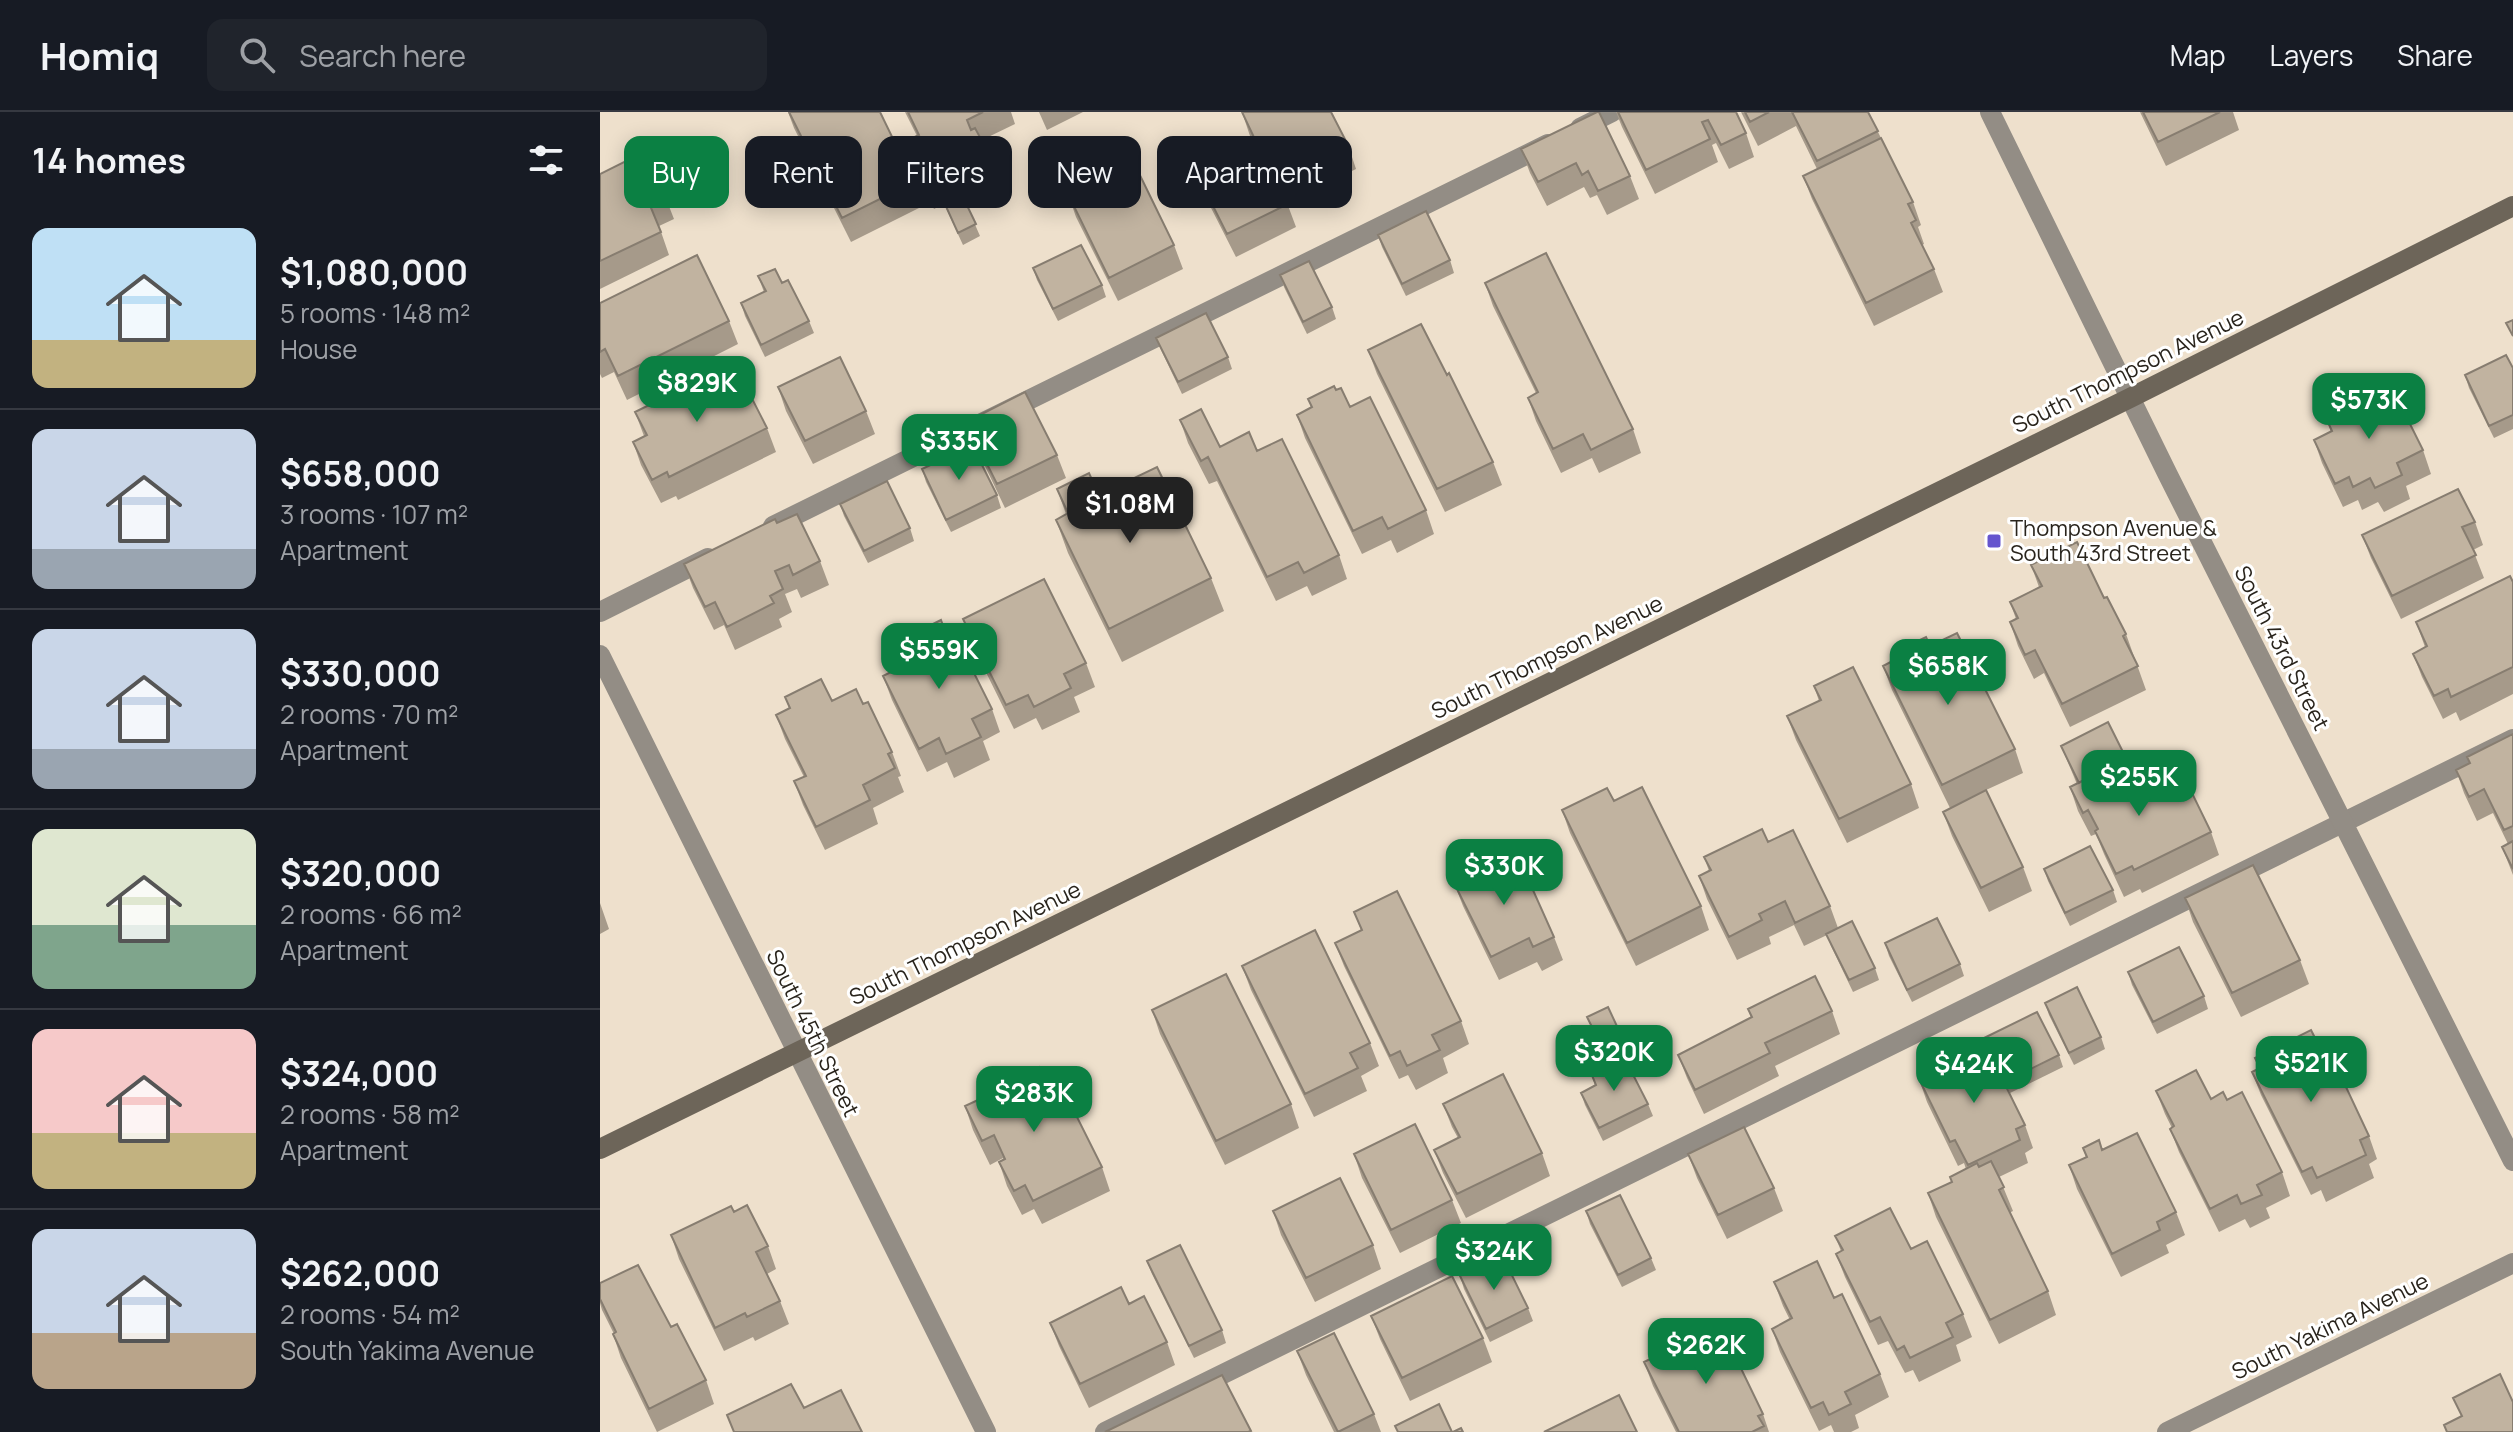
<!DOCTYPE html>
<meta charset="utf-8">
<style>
:root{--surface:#171b24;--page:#20242c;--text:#f1f3f6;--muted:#9ea1a6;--line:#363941;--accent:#0b8043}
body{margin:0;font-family:Manrope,sans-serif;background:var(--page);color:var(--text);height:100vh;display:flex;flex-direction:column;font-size:30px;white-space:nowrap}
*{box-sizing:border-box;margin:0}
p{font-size:26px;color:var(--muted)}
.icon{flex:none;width:44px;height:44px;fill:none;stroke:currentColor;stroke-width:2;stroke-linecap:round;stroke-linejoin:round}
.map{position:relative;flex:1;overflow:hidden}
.sheet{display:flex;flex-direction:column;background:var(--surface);width:600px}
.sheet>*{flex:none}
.guide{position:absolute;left:24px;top:24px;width:760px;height:72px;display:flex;gap:16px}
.price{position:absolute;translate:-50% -68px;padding:0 18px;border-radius:16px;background:var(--accent);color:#fff;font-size:26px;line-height:52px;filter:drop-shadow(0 2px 4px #0008)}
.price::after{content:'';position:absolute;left:50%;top:48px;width:24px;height:18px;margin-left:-12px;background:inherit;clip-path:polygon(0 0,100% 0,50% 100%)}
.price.selected{background:#222;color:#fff}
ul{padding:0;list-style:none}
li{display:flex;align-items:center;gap:24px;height:200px;padding:0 32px}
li+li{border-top:2px solid var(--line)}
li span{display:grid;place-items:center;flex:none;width:224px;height:160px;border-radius:16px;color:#555}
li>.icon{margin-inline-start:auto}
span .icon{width:96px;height:96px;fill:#fffc;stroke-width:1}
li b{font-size:34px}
h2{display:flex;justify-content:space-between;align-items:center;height:96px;padding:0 32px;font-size:34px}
.pill{padding:0 28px;border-radius:16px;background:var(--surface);box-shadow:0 4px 20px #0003;font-size:28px;line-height:72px}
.pill.selected{background:var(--accent);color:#fff}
header{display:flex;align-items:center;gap:48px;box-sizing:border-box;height:112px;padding:0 40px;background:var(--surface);border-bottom:2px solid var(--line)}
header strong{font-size:38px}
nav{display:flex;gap:44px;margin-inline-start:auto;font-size:28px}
.search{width:560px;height:72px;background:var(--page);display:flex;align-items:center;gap:20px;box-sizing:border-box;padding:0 28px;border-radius:16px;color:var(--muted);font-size:30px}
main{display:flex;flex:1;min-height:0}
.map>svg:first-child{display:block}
</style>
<header>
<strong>Homiq</strong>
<div class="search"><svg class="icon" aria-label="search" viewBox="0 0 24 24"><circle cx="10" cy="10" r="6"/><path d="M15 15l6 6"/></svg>Search here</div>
<nav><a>Map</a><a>Layers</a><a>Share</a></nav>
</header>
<main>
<section class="sheet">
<h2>14 homes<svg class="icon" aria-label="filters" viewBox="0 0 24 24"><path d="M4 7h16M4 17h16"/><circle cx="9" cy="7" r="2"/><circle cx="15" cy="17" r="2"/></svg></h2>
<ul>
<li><span style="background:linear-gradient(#bfe0f5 70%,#c2b280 0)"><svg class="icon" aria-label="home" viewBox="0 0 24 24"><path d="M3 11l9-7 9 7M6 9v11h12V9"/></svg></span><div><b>$1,080,000</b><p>5 rooms · 148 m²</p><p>House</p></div></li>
<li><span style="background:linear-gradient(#c9d6e8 75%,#9aa5b1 0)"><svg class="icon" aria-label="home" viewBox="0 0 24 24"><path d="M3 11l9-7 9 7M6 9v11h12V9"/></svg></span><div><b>$658,000</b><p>3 rooms · 107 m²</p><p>Apartment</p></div></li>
<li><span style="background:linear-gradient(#c9d6e8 75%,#9aa5b1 0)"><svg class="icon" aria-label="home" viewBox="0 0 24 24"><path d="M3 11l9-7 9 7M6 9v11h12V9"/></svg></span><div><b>$330,000</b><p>2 rooms · 70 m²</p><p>Apartment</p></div></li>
<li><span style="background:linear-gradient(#dfe7d0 60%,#7fa58c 0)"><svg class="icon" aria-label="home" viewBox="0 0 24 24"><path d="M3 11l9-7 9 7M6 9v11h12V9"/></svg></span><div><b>$320,000</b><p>2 rooms · 66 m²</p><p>Apartment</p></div></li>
<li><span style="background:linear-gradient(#f6c9c9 65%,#c2b280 0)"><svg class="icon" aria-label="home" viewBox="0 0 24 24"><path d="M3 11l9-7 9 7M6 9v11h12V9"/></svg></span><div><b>$324,000</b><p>2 rooms · 58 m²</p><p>Apartment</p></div></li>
<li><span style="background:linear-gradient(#c9d6e8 65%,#b9a48a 0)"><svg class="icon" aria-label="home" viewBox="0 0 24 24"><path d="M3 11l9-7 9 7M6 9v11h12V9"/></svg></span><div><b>$262,000</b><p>2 rooms · 54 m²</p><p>South Yakima Avenue</p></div></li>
</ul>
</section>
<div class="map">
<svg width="1913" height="1320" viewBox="0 0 1913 1320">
<rect width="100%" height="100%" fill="#eee0cc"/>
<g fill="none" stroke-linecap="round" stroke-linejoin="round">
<path stroke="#938d85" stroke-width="20" d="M980,16L1012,0
M173,414L948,32
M0,500L108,446
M505,1320L1913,627"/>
<path stroke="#938d85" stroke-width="20" d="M0,543L386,1320
M1567,1320L1913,1151"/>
<path stroke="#938d85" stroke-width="20" d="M1390,0L1568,363L1913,1049"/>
<path stroke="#6d6559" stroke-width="20" d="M0,1037L1530,286L1913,94"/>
</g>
<path fill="#a69a8a" d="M188,0H280L314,70L323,94L251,130L194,16Z
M305,0H411L415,12L382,28L389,42L397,66L362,83L380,124L363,133L344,92L334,97L313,54L304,30L317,24Z
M439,0H483L447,18Z
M642,0L748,33L756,57L687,91L696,115L636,145L609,92L600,68L658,39L650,24Z
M1016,0H1136L1146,21L1154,45L1129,57L1116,31L1112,33L1118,50L1055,82L1022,15Z
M1141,0H1268L1313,90L1321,113L1318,115L1324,132L1322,133L1334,157L1343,180L1274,214L1212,87L1203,64L1217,57L1196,14L1158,34Z
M1540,0H1633L1639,18L1566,54Z
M921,37L1030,64L1039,87L1007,103L997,83L990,86L984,75L947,94L930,61Z
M0,62L35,63L65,84L74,107L59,114L69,143L0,177Z
M468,82L574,133L583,157L518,189L476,105Z
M778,123L850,148L854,161L806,184L782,135Z
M433,156L502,173L506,185L458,209L437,168Z
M680,163L732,195L736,207L707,222L684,175Z
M158,164L182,171L209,209L214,221L165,245L145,204L141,191L164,180Z
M885,171L1033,317L1041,341L999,361L992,346L961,361L936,309L928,286L936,281L893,194Z
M0,191L129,209L138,232L27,288L14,260L2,266L0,262Z
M556,226L628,245L632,257L582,282L561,238Z
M768,238L847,263L893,350L902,373L845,400L777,262Z
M1913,256V317L1894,326L1869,276L1865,263Z
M129,266L167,316L176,340L78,388L76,384L61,391L41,353L33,330L44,324L35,300Z
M178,275L266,299L275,322L213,352L186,299Z
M736,278L750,295L826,398L834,422L797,441L791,428L762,442L705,326L697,303L711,295L708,287Z
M1726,306L1823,338L1831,362L1806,374L1810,387L1784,400L1778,390L1762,398L1758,388L1743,395L1722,351L1714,328L1731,320Z
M580,308L620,335L657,339L739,443L747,467L712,484L707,474L676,489L617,369L609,372L588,331Z
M366,310L457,343L466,366L405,396L375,333Z
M322,357L397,383L401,396L351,420L326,370Z
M457,377L499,383L611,466L624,499L522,550L468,441L456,408L466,402Z
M240,392L310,416L314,429L268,451L244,404Z
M1875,410L1883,433L1873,438L1884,466L1801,507L1771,446L1762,423Z
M177,411L220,449L229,473L201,486L197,477L185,482L192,500L179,507L182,515L135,538L124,513L114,518L93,476L84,452Z
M1431,453L1504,486L1526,522L1546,578L1470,615L1444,561L1434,567L1418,534L1410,510L1416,507L1410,490L1439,475Z
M1913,470V582L1860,609L1856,600L1843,607L1822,565L1813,542L1825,535L1816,510Z
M363,507L486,551L495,575L474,585L480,600L442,618L436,606L414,617L371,530Z
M315,521L392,597L400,620L383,629L390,648L354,666L347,650L327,660L292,588L283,564L317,547L320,533Z
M1330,534L1415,637L1423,661L1386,678L1423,755L1432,779L1389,800L1352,724L1343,700L1386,679L1350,696L1292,578L1283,554L1307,542L1305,535Z
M1214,574L1311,672L1319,696L1247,731L1196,628L1187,604L1219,589Z
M185,585L263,592L292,640L301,664L298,665L304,680L273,696L278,712L225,738L203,693L194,669L204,665L185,627L176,603L189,596Z
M1913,622V763L1902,735L1908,732L1893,701L1877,709L1864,681L1856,658L1869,652L1867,645Z
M1461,634L1530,654L1534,667L1523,672L1526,677L1573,687L1611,720L1619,743L1542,781L1540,777L1524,785L1504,742L1496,722L1491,724L1478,699L1470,675L1477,672Z
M1014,689L1101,794L1109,818L1036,854L970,721L962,698Z
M1168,730L1230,794L1238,816L1275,856L1279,868L1253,880L1231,834L1227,823L1204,834L1194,813L1169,825L1171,832L1137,848L1107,787L1099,764L1109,759L1104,745Z
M1444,757L1513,778L1517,790L1470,814L1448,769Z
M854,771L954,825L963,848L942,859L937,850L899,868L863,794Z
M1585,786L1700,848L1709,872L1641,905L1593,810Z
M0,791L9,817L0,822Z
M754,800L861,909L869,932L843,946L848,961L816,978L808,963L799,967L744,854L735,831L761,818Z
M1285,831L1360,852L1364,864L1312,890L1289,844Z
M642,854L770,931L779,954L761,964L767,979L714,1005L651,878Z
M1528,860L1604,884L1608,897L1557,922L1532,873Z
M1445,891L1501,925L1505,937L1474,953L1449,903Z
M1148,897L1232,899L1240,922L1175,954L1179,964L1104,1002L1087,966L1078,943L1151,906Z
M552,898L691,992L699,1016L625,1053L560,922Z
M987,905L1022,925L1027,937L1007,948L992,917Z
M1384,926L1459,943L1463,955L1410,981L1389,938Z
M1655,946L1769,1024L1777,1047L1769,1052L1774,1066L1726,1090L1721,1078L1711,1083L1661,983L1652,960L1658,957Z
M991,961L1048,992L1053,1004L1003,1029L985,993L981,981L995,973Z
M1319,967L1425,1013L1433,1036L1425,1041L1428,1051L1399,1065L1413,1099L1409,1101L1448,1179L1456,1203L1399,1232L1336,1105L1328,1081L1352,1070L1366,1057L1364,1051L1358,1054L1327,990Z
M414,968L456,988L502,1055L510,1079L442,1112L434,1097L422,1103L407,1074L399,1050L404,1048L403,1046L390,1053L373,1018L365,994L390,982L385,971Z
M1556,979L1611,987L1627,988L1682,1060L1690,1084L1666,1096L1670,1106L1650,1116L1645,1107L1619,1120L1579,1040L1570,1017L1572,1016L1565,1002Z
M843,992L942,1041L950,1064L866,1106L843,1061L834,1038L858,1026L852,1015Z
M1483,1036L1502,1038L1576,1100L1585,1123L1566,1133L1569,1141L1521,1165L1477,1077L1469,1053L1486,1045Z
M754,1042L852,1088L861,1111L800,1141L762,1066Z
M1088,1042L1174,1076L1183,1099L1127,1127L1097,1066Z
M673,1099L773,1133L781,1157L715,1190L681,1123Z
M986,1099L1051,1146L1056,1158L1022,1175L990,1112Z
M134,1100L168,1134L176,1157L167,1162L180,1189L189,1212L155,1229L153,1225L124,1239L79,1147L71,1123Z
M1235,1124L1311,1137L1363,1202L1372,1225L1356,1233L1361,1249L1319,1270L1313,1258L1305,1261L1288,1229L1278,1233L1245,1165L1236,1142L1241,1139Z
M547,1150L622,1218L626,1231L594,1246L552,1162Z
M860,1164L928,1196L933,1209L890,1230L864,1177Z
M1174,1170L1234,1186L1280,1262L1289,1285L1255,1303L1259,1316L1251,1320H1234L1231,1313L1219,1319L1180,1240L1172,1217L1190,1208L1183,1194Z
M0,1171L106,1268L114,1292L57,1320L21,1246L13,1222H14L2,1198L0,1191Z
M529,1192L567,1230L575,1253L489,1296L459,1234L450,1211Z
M771,1204L883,1226L892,1250L810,1289L780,1227Z
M697,1239L774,1302L781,1320H734L706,1263Z
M1044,1250L1163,1302L1169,1320H1076L1053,1274Z"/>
<path fill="#c1b3a0" stroke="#877d70" stroke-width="2" d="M189,0H280L314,70L242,106Z
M308,0H383L367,8L371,18L375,16L389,42L325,74L304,30L319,23Z
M642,0H731L748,33L676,69L688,92L627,122L600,68L660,38Z
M997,0H999L1030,64L998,79L988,59L982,63L976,51L938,70L921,37Z
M1018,0H1136L1146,21L1121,33L1108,8L1102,10L1110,27L1046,58Z
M1145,0H1169L1150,10Z
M1192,0H1268L1278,19L1217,49Z
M1543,0H1620L1558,30Z
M1281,26L1313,90L1308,92L1316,108L1311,111L1334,157L1266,191L1203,64Z
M28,48L35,63L51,55L65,84L49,91L61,120L0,149V62Z
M533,49L574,133L509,166L468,82Z
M361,81L376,112L358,121L344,90Z
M826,99L850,148L802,172L778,123Z
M481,133L502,173L453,197L433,156Z
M946,141L1033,317L991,338L983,322L953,337L928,286L938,280L885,171Z
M97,143L129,209L18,264L5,237L0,240V191Z
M709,149L732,195L703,210L680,163Z
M175,157L182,171L188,168L209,209L161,233L141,191L166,179L158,164Z
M606,201L628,245L578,270L556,226Z
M1913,208V224L1906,211Z
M821,212L847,263L849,261L893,350L837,377L768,238Z
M1906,243L1913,256V303L1889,314L1865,263Z
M240,245L266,299L205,329L178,275Z
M124,256L129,266L139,261L167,316L69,365L67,360L52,368L33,330L47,323L35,300Z
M734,274L736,278L741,276L750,295L770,285L826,398L788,417L782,405L753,419L697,303L712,295L708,287Z
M1791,274L1823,338L1797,351L1802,363L1775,376L1770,366L1753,375L1749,365L1735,372L1714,328L1732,319L1726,306Z
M425,280L457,343L397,372L366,310Z
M601,297L620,335L649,320L657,339L682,327L739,443L704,461L698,450L667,465L608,345L601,349L580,308Z
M372,333L397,383L346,408L322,357Z
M557,355L611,466L509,517L456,408L468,401L457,377L489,361L499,383Z
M287,369L310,416L264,439L240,392Z
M1858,377L1875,410L1862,415L1876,443L1792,484L1762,423Z
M197,402L220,449L193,463L189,453L175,459L183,477L170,484L174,491L127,515L115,490L105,495L84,452L175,407L177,411Z
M1477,430L1504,486L1507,485L1526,522L1523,524L1538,554L1462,592L1435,538L1425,543L1410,510L1418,506L1410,490L1442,474L1431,453Z
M1910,464L1913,470V555L1851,585L1848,577L1834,584L1813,542L1827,534L1816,510Z
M444,467L486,551L464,562L471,576L434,595L428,583L406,593L363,507Z
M341,508L344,516L350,513L392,597L372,607L381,625L346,642L339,626L319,637L283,564L317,547L313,536L321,532L315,521Z
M1357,521L1415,637L1342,673L1283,554L1308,541L1305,535L1326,525L1330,534Z
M1253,555L1311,672L1239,707L1187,604L1221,588L1214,574Z
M221,567L232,589L256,577L263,592L268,590L292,640L288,642L295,656L263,673L270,688L216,715L194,669L206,664L176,603L190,596L185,585Z
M1508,610L1530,654L1518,660L1514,653L1479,671L1461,634Z
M1913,622V714L1904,718L1884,677L1869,685L1856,658L1870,651L1867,645Z
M1514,653L1526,677L1560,660L1573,687L1591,679L1611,720L1534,758L1532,754L1516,762L1495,719L1498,717L1488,698L1483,701L1470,675Z
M1042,675L1101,794L1027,831L962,698L1007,676L1014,689Z
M1386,678L1423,755L1381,776L1343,700Z
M1162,717L1168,730L1193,718L1230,794L1195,811L1185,789L1159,802L1162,808L1129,825L1099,764L1111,758L1104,745Z
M1913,729V757L1902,735Z
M1490,734L1513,778L1465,801L1444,757Z
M909,744L913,753L920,749L954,825L933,835L929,826L891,845L854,771Z
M1653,753L1700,848L1632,881L1585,786Z
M797,779L861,909L832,923L840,938L807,954L800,939L790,944L735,831L762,818L754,800Z
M1337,806L1360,852L1307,878L1285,831Z
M1252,809L1275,856L1249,868L1226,822Z
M715,818L770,931L750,941L758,956L705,982L642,854Z
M1579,835L1604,884L1553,910L1528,860Z
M626,862L691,992L616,1029L552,898Z
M1215,864L1232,899L1165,931L1170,941L1095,978L1078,943L1152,905L1148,897Z
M1477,875L1501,925L1469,941L1445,891Z
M1008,895L1022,925L1002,935L987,905Z
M1437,900L1459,943L1406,969L1384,926Z
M1711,918L1717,930L1723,926L1769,1024L1760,1028L1766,1043L1717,1066L1712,1055L1702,1060L1652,960L1660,956L1655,946Z
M1386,934L1425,1013L1416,1017L1420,1028L1368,1053L1355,1028L1350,1030L1319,967Z
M1024,945L1048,992L999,1016L981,981L996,973L991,961Z
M439,955L456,988L466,983L502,1055L433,1089L425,1073L414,1079L399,1050L405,1047L394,1023L382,1029L365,994L391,982L385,971L410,959L414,968Z
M1596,958L1611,987L1623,980L1627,988L1642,980L1682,1060L1657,1073L1662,1083L1641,1092L1637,1083L1610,1097L1570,1017L1574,1014L1556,979Z
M903,962L942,1041L857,1082L834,1038L860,1025L843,992Z
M815,1012L852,1088L791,1118L754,1042Z
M1144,1015L1174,1076L1118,1103L1088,1042Z
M1537,1021L1576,1100L1557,1110L1560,1118L1512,1142L1469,1053L1487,1045L1483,1036L1499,1028L1502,1038Z
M1391,1049L1404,1075L1399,1078L1448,1179L1390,1208L1328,1081L1352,1070L1350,1065L1377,1051L1379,1055Z
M740,1066L773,1133L706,1166L673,1099Z
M1020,1083L1051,1146L1018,1163L986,1099Z
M147,1093L168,1134L156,1140L180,1189L147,1205L145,1201L115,1216L71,1123L131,1094L134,1100Z
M1290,1096L1311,1137L1327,1129L1363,1202L1346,1211L1353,1225L1310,1246L1304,1234L1297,1238L1280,1205L1270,1210L1236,1142L1243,1138L1235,1124Z
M580,1133L622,1218L589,1234L547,1149Z
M902,1143L928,1196L886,1217L860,1164Z
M1217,1149L1234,1186L1242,1182L1280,1262L1245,1280L1251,1292L1229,1303L1223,1290L1211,1296L1172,1217L1192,1206L1174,1170Z
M38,1153L71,1215L77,1212L106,1268L49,1297L13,1222L16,1220L0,1187V1171Z
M852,1164L883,1226L802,1266L771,1204Z
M521,1175L529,1192L544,1184L567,1230L480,1272L450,1211Z
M1120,1213L1163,1302L1158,1304L1164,1314L1152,1320H1079L1044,1250Z
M734,1221L774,1302L738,1320L697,1239Z
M1900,1262L1913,1290V1320H1847L1844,1313L1862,1304L1853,1286Z
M622,1263L651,1319L648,1320H505Z
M191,1272L204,1296L241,1278L262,1320H134L127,1303Z
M1019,1283L1037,1320H944Z
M839,1292L852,1320H798L795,1314Z
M861,1316L863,1320H853Z"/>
<rect fill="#6555ce" stroke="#fff" stroke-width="3" x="1386" y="421" width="16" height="16" rx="4"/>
<g text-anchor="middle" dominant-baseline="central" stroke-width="6" stroke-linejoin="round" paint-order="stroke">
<g font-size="22" fill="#29241c" stroke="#fff">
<text transform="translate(1528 259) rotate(-26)">South Thompson Avenue</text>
<text transform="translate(1682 536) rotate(63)">South 43rd Street</text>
<text transform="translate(947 545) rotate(-26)">South Thompson Avenue</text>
<text transform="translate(365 831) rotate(-26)">South Thompson Avenue</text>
<text transform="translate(213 921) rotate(64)">South 45th Street</text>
<text transform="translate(1730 1214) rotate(-26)">South Yakima Avenue</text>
</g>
<g font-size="22" fill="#29241c" stroke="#fff" text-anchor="start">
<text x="1410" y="416">Thompson Avenue &amp;<tspan x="1410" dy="25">South 43rd Street</tspan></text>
</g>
</g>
</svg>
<b class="price" style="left:97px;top:312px">$829K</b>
<b class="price" style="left:1769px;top:329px">$573K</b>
<b class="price" style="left:359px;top:370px">$335K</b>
<b class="price selected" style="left:530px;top:433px">$1.08M</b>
<b class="price" style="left:339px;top:579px">$559K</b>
<b class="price" style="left:1348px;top:595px">$658K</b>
<b class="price" style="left:1539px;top:706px">$255K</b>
<b class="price" style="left:904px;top:795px">$330K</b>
<b class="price" style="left:1014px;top:981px">$320K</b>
<b class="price" style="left:1711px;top:992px">$521K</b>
<b class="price" style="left:1374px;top:993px">$424K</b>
<b class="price" style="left:434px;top:1022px">$283K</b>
<b class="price" style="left:894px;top:1180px">$324K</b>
<b class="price" style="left:1106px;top:1274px">$262K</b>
<div class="guide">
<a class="pill selected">Buy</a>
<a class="pill">Rent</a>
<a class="pill">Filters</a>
<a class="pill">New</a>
<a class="pill">Apartment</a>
</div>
</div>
</main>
